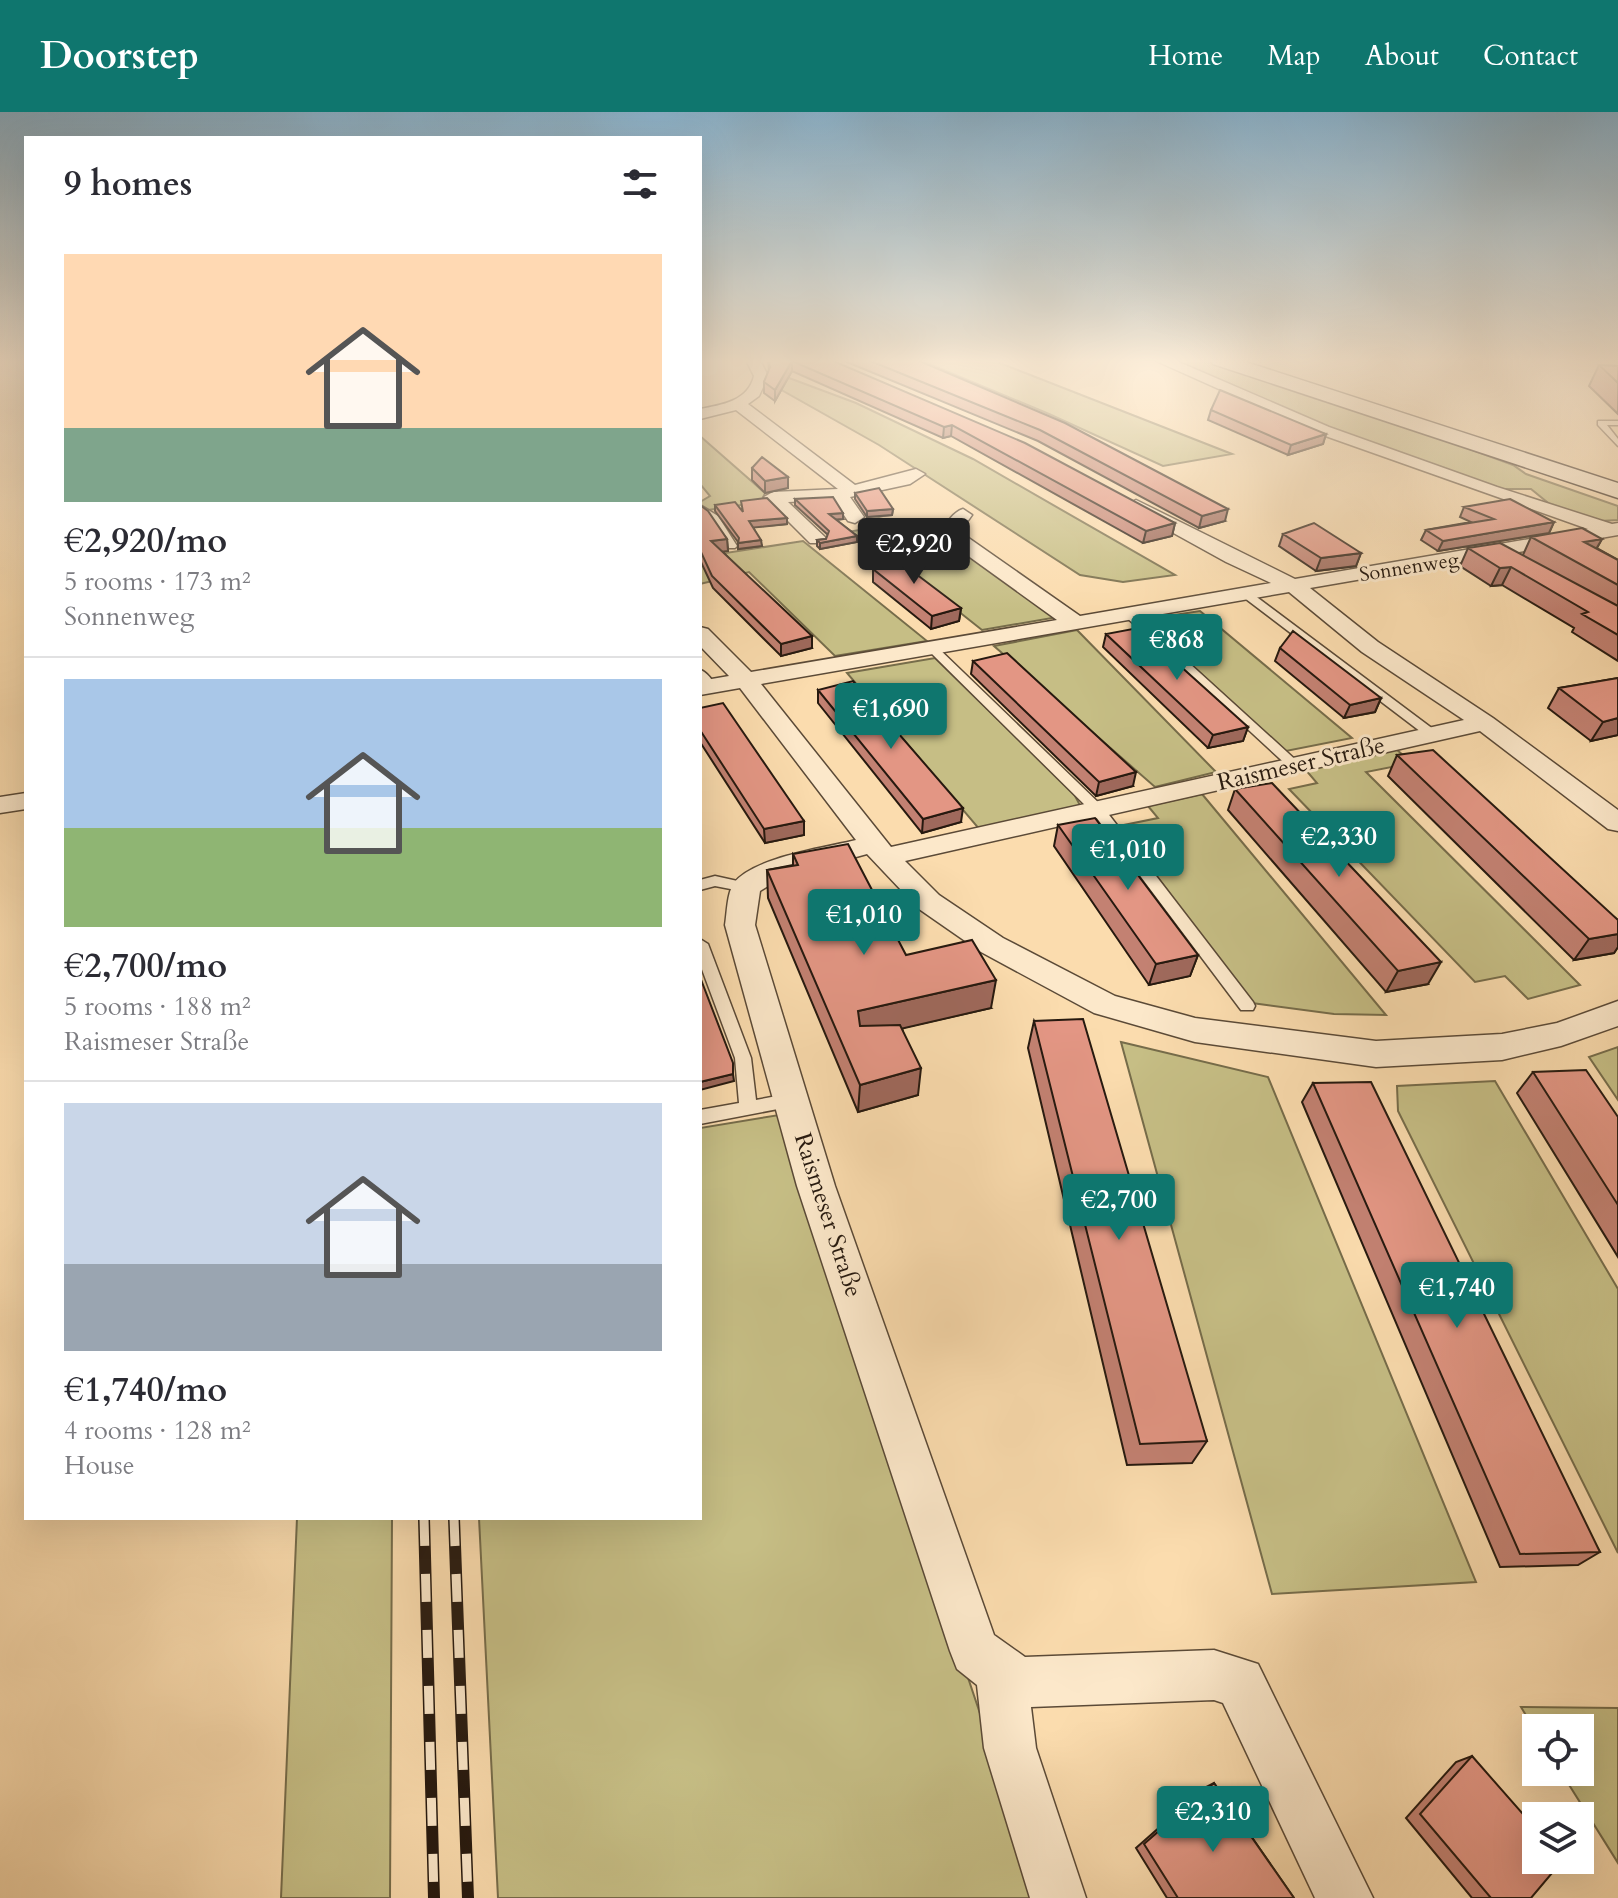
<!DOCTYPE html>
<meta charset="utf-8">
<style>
:root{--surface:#fff;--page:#f7f7f7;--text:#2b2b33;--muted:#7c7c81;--line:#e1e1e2;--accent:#0f766e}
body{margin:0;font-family:Cardo,serif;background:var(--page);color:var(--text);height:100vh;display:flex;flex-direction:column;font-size:30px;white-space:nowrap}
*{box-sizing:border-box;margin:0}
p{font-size:26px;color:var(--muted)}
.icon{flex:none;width:44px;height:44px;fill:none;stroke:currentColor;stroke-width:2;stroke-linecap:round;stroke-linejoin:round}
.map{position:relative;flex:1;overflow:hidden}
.sheet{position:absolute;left:24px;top:24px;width:678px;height:1384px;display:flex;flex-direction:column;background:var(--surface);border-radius:0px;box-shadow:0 8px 32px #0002}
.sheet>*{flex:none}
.tools{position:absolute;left:1522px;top:1602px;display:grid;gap:16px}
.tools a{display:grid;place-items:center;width:72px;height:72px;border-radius:0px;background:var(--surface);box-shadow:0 8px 32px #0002;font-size:40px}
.price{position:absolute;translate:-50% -68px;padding:0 18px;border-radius:8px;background:var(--accent);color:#fff;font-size:26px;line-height:52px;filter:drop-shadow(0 2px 4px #0008)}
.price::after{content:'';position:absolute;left:50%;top:48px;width:24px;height:18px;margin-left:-12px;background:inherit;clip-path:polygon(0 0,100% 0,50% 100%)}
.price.active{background:#222;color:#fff}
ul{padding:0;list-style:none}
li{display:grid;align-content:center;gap:16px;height:424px;padding:0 40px}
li+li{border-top:2px solid var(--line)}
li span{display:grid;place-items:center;height:248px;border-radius:0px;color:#555}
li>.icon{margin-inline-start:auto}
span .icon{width:144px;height:144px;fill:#fffc;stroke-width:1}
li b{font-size:34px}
h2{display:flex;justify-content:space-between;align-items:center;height:96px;padding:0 40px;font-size:34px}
header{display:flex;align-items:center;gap:48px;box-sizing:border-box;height:112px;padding:0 40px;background:var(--accent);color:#fff}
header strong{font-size:38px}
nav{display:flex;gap:44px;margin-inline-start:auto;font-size:28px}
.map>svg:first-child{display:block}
</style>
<header>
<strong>Doorstep</strong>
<nav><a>Home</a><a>Map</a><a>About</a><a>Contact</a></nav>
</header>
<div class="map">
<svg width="1618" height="1786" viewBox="0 0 1618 1786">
<rect width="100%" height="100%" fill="#fbdcae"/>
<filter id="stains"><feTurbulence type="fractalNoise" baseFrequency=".0025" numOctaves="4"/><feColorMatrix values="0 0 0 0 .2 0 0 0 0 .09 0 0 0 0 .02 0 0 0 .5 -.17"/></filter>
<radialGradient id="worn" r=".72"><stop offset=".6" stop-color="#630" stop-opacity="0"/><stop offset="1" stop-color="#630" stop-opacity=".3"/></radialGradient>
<path fill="#c6be85" stroke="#766c4a" stroke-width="2" d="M920,248H992L1232,342L1163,354L1049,302Z
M1169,248H1210L1380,304L1513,353L1526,362L1618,394V408L1600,409L1552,394L1531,377H1495L1346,324Z
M781,263L856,291L973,347L1175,463L1123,470L1080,463L879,333L771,272Z
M700,324L765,381L761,390L708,398L701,394L700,390L710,384L700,372Z
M879,406L946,423L1058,505L982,518L886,442L877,440L860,428L855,429L847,420L860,418L861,409Z
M803,429L927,529L835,544L749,460L700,472V445Z
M1200,499L1352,626L1286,639L1142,508Z
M1077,518L1216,660L1155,675L994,534Z
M935,546L1074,682L1082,697L980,718L847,561Z
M1396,637L1412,651L1366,660L1580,873L1528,887L1505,864L1475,870L1289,677L1317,671L1305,657Z
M1202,682L1386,903L1334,902L1252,891L1119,714L1158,706L1148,694Z
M1121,930L1268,965L1476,1470L1272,1482Z
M1618,935V988L1589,945Z
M1495,969L1618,1177V1441L1398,999L1397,974Z
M779,1003L1042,1786H498L479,1406H700V1016Z
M297,1406H392L390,1786H281Z
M1521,1595L1618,1596V1751L1561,1660H1580V1616H1536V1620Z"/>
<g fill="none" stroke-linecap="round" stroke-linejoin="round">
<g stroke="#5b4a37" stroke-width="3">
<path id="service" d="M1598,309H1618V313H1607L1618,327V334L1598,313Z
M700,393L718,404L737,434L735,436H729L711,408L700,400Z
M1242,480H1250L1437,620V626H1429L1242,484Z
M1125,500H1133L1299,651V657H1291L1125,504Z
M928,534H936L1103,695L1253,890L1255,894L1253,898H1241L1093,701L928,538Z
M700,558C706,559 716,571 714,576H706L700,569Z
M715,764L751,772L753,775L746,780L715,774L700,778V768Z
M700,827L708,832L751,946L756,988L793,981L799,983L802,988L799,993L700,1012V998L739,991L735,946L700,852Z"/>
</g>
<g stroke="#5b4a37" stroke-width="3">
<path id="minor" d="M746,248H760L768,264L759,284L748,292L855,373L916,357L925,362L910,372L850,385L864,405L855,411L848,409L834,388L788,390L827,427L824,431H810L764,385L773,380L838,377L736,298L700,307V297C722,293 748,289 754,264Z
M1154,248H1174L1329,315L1497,375L1612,412L1618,411V423L1310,476L1378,530L1493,606L1618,698V719L1608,717L1480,619L905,749L939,783L1003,826L1115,884L1195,906L1376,929L1502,922L1557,911L1618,889V914L1561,934L1502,948L1376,955L1195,930L1094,901L981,840L919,797L867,742L783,765L760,779L755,813L835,1074L994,1523L1025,1545L1214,1538L1258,1552L1373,1786H1315L1223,1591L1214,1588L1031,1595L1036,1636L1086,1786H1030L984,1636L977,1573L957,1557L950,1539L797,1074L725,813C727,801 727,781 734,771C754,745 825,736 856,728L740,576L700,583V569L729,564L700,534V515L708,517L751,560L1057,508L942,425L940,421C946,412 953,400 963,397L972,403L960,420L1080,504L1271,471L1226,450L1130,397L1127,393L1136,388L1295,467L1588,417L1317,321ZM1289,480L1362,540L1464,608L891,735L761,572Z
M26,681V697L0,701V685Z"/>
</g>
<g stroke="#26190f" stroke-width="3">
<path id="secondary" d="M1210,248H1240L1618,371V386L1213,252Z"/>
</g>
<use href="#service" fill="#fce8ca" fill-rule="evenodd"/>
<use href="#minor" fill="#fce8ca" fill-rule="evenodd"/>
<use href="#secondary" fill="#fce8ca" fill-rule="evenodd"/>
<g stroke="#26190f" stroke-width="12">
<path id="rail" d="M424,1406L434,1786
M454,1406L468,1786"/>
</g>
<use href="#rail" stroke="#fce8ca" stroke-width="9" stroke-dasharray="28" stroke-linecap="butt"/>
</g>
<path fill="#c38172" stroke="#26190f" stroke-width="2" d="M768,248H831L1175,411L1172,424L1143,431L951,324L943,326L792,259L775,289L764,281V270L769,259Z
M842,248H917L1225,409L1199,416L1038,329Z
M1599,253L1618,254V302L1589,274Z
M1211,298L1326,322L1323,332L1288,343L1208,308Z
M752,356L788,365V376L765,381L752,368Z
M855,381L893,397L892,403L867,405L855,387Z
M795,387L843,407L836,408L857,424V430L820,437L817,434V428L826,427L828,423L795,393Z
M700,393L727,427L728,439H722L812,536L781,544L713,476L700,448Z
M715,393L742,400L787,406V412L753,415L762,434L738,437V430L715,399Z
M1464,395L1554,410L1549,421L1438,439L1421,428L1426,418L1471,410L1460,405Z
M1283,422L1361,441L1356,454L1316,459L1279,434Z
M1531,425L1602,427L1597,436L1618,448V549L1572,520L1574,516L1502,473L1491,474L1460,454L1468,436L1523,443Z
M873,457L961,496L959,509L931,517L873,470Z
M1106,522L1248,615L1243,629L1208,636L1103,535Z
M1280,536L1381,586L1375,600L1344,606L1275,549Z
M973,549L1133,674L1096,684L971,562Z
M1618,566V623L1591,629L1548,596L1559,576Z
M818,578L961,710L922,721L818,591Z
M700,596L804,709V723L765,731L700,630Z
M1397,643L1618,808V835L1614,841L1574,848L1388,664Z
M1235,677L1428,872L1386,880L1228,698Z
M1058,713L1198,843L1190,864L1149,873L1054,734Z
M793,742L906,843L991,896L902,916L918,983L858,1000L768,786L767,758L793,753Z
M1034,909L1207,1329L1192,1351L1127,1353L1028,936Z
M1533,960L1618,1005V1145L1517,981Z
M1313,971L1600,1440L1578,1453L1500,1455L1302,990Z
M1472,1644L1531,1786H1472L1406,1706L1456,1650Z
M1214,1671L1294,1786H1167L1136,1736L1204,1676Z"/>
<path fill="#9f695c" stroke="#26190f" stroke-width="2" d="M792,249V259L775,289V278Z
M952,313L951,324L943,326L944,315Z
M1326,322L1323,332L1288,343L1291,333Z
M788,365V376L765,381V369Z
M893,397L892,403L867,405V399Z
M1228,397L1225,409L1199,416L1202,404Z
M843,401V407L829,408V402Z
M787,406V412L749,416V409Z
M1554,410L1549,421L1438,439L1443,429Z
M1175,411L1172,424L1143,431L1146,419Z
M857,424V430L820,437V431Z
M727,427L728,439L712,441L711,429Z
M1602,427L1592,444L1584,430Z
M761,428L762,434L738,437V431Z
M1361,441L1356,454L1316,459L1321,446Z
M1511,455L1502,473L1491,474L1500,456Z
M961,496L959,509L931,517L932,504Z
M812,524V536L781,544V532Z
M1381,586L1375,600L1344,606L1350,593Z
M1618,606V623L1591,629L1603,610Z
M1248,615L1243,629L1208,636L1213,623Z
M1136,660L1133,674L1096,684L1099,670Z
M963,696L961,710L922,721L923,707Z
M804,709V723L765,731L764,717Z
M1618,822V835L1614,841L1574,848L1589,827Z
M1198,843L1190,864L1149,873L1156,852Z
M1441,850L1428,872L1386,880L1398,859Z
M996,868L991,896L857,927L858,899Z
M921,956L918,983L858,1000L860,973Z
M733,962L734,969L700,978V970Z"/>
<path fill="#e39684" stroke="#26190f" stroke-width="2" d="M768,248H831L1025,331L1175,411L1146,419L952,313L944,315L792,249L775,278L764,270L770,255Z
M868,248H917L929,253L1065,311L1228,397L1202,404L1040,318Z
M1599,253L1618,254V271Z
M1220,278L1326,322L1291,333L1211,298Z
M762,345L788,365L765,369L752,356Z
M879,376L893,397L867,399L855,381Z
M833,385L843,401L829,402L857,424L820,431L817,428L826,427L829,419L795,387Z
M767,386L787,406L749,409L761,428L738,431L739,426L715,393L735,390L743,400L741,389Z
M1510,387L1554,410L1443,429L1426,418L1494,407L1464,395Z
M700,393L708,399L727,427L711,429L812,524L781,532L712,464L700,438Z
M1314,411L1361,441L1321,446L1283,422Z
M1582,416L1602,427L1584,430L1618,448V473L1531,425Z
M1500,431L1618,494V523L1582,502L1588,500L1511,455L1500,456L1468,436Z
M887,440L961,496L932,504L873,457Z
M1138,516L1248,615L1213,623L1106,522Z
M1293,519L1381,586L1350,593L1280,536Z
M1007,541L1136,660L1099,670L973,549Z
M1618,566V606L1603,610L1559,576Z
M853,569L963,696L923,707L818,578Z
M723,591L804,709L764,717L700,618V596Z
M1433,638L1618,808V822L1589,827L1397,643Z
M1272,671L1441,850L1398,859L1235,677Z
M1095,706L1198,843L1156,852L1058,713Z
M848,732L906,843L972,828L996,868L858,899L860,914L900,913L921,956L860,973L767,758L798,753L793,742Z
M700,865L733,951V962L700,970Z
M1083,907L1207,1329L1140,1332L1034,909Z
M1586,958L1618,1005V1093L1533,960Z
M1371,970L1600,1440L1520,1442L1313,971Z
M1472,1644L1536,1717V1748H1563L1531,1786H1491L1420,1702Z
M1214,1671L1294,1786H1178L1144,1732Z"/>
<linearGradient id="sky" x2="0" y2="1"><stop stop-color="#8bb6d2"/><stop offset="0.5" stop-color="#fdefdb"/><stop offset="1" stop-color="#fdefdb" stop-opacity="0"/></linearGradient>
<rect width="1618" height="498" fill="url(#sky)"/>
<g text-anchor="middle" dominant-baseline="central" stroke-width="6" stroke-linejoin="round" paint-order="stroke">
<g font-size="20" fill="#26190f" stroke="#fce8ca">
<text transform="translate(1409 455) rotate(-9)">Sonnenweg</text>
</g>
<g font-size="24" fill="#26190f" stroke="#fce8ca">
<text transform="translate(1301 652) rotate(-13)">Raismeser Straße</text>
<text transform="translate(828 1103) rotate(72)">Raismeser Straße</text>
</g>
</g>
<rect width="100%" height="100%" filter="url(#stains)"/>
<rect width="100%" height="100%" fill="url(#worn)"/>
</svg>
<div class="tools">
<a><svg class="icon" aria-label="locate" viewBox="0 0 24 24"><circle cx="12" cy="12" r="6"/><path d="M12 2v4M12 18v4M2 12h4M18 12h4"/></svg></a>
<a><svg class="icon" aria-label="layers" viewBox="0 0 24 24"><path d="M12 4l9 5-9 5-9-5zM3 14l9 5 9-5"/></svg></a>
</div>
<b class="price active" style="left:914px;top:474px">€2,920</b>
<b class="price" style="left:1177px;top:570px">€868</b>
<b class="price" style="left:891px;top:639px">€1,690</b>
<b class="price" style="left:1339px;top:767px">€2,330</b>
<b class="price" style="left:1128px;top:780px">€1,010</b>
<b class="price" style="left:864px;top:845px">€1,010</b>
<b class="price" style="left:1119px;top:1130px">€2,700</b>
<b class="price" style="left:1457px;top:1218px">€1,740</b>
<b class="price" style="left:1213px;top:1742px">€2,310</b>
<section class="sheet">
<h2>9 homes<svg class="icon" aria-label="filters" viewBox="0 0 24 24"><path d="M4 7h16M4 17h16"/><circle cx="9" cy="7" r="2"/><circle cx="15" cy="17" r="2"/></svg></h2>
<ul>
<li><span style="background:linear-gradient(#ffd9b3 70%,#7fa58c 0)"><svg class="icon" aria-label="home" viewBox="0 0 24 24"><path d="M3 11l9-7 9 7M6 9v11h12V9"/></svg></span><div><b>€2,920/mo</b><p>5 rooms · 173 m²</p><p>Sonnenweg</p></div></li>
<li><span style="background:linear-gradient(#a9c7e8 60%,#8fb573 0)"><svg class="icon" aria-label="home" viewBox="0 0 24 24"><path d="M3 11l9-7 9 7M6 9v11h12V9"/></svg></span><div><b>€2,700/mo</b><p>5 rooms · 188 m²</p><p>Raismeser Straße</p></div></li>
<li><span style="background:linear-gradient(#c9d6e8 65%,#9aa5b1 0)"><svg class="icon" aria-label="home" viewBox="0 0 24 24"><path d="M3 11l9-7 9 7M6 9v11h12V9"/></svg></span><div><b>€1,740/mo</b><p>4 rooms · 128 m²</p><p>House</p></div></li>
</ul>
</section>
</div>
